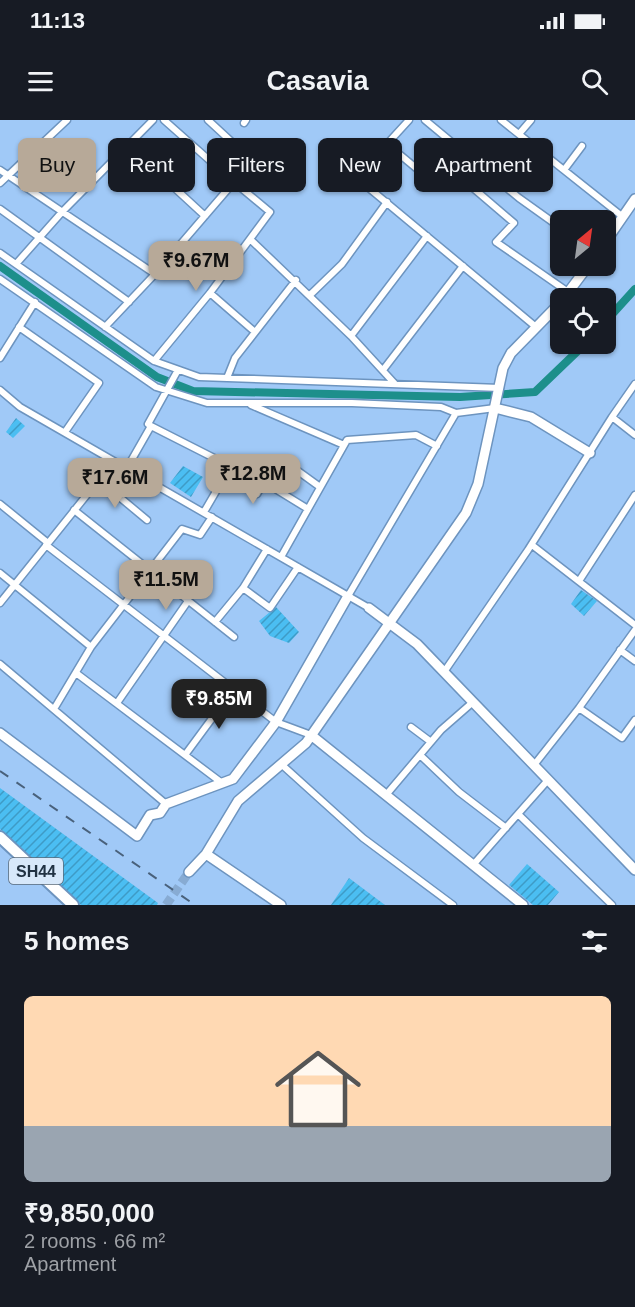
<!DOCTYPE html>
<meta charset="utf-8">
<style>
:root{--surface:#171b24;--page:#20242c;--text:#f1f3f6;--muted:#9ea1a6;--line:#363941;--accent:#b7a998}
body{margin:0;font-family:Arial,sans-serif;background:var(--page);color:var(--text);height:100vh;display:flex;flex-direction:column;font-size:22px;white-space:nowrap}
*{box-sizing:border-box;margin:0}
p{font-size:20px;color:var(--muted)}
.icon{flex:none;width:33px;height:33px;fill:none;stroke:currentColor;stroke-width:2;stroke-linecap:round;stroke-linejoin:round}
.map{position:relative;height:785px;overflow:hidden}
.details{display:flex;flex-direction:column;background:var(--surface);flex:1}
.details>*{flex:none}
.top-card{position:absolute;left:18px;top:18px;width:600px;height:54px;display:flex;gap:12px}
.needle{width:39px;rotate:29deg}
.buttons{position:absolute;left:550px;top:90px;display:grid;gap:12px}
.buttons a{display:grid;place-items:center;width:66px;height:66px;border-radius:9px;background:var(--surface);box-shadow:0 2px 4px #0004;font-size:30px}
.price{position:absolute;translate:-50% -51px;padding:0 14px;border-radius:12px;background:var(--accent);color:#111;font-size:20px;line-height:39px;filter:drop-shadow(0 2px 3px #0008)}
.price::after{content:'';position:absolute;left:50%;top:36px;width:18px;height:14px;margin-left:-9px;background:inherit;clip-path:polygon(0 0,100% 0,50% 100%)}
.price.selected{background:#222;color:#fff}
ul{padding:0;list-style:none}
li{display:grid;align-content:center;gap:12px;height:318px;padding:0 24px}
li+li{border-top:2px solid var(--line)}
li span{display:grid;place-items:center;height:186px;border-radius:9px;color:#555}
li>.icon{margin-inline-start:auto}
span .icon{width:108px;height:108px;fill:#fffc;stroke-width:1}
li b{font-size:26px}
h2{display:flex;justify-content:space-between;align-items:center;height:72px;padding:0 24px;font-size:26px}
.chip{padding:0 21px;border-radius:9px;background:var(--surface);box-shadow:0 2px 4px #0004;font-size:21px;line-height:54px}
.chip.selected{background:var(--accent);color:#111}
.status{display:flex;justify-content:space-between;align-items:center;height:42px;padding:0 30px;background:var(--surface);direction:ltr}
.status svg{height:16px;fill:currentColor}
header{display:flex;justify-content:space-between;align-items:center;height:78px;padding:0 24px;background:var(--surface);font-size:27px;font-weight:600}
.map>svg:first-child{display:block}
</style>
<div class="status"><b>11:13</b><svg viewBox="0 0 49 12"><path d="M0 12V9h3v3zM5 12V6h3v6zM10 12V3h3v9zM15 12V0h3v12zM26 1h20v11H26zM47 4h2v5h-2z"/></svg></div>
<header><svg class="icon" aria-label="menu" viewBox="0 0 24 24"><path d="M4 6h16M4 12h16M4 18h16"/></svg>Casavia<svg class="icon" aria-label="search" viewBox="0 0 24 24"><circle cx="10" cy="10" r="6"/><path d="M15 15l6 6"/></svg></header>
<div class="map">
<svg width="635" height="785" viewBox="0 0 635 785">
<defs>
<pattern id="building-hatch" width="6" height="6" patternUnits="userSpaceOnUse" patternTransform="scale(1.5)"><rect width="6" height="6" fill="#4bbef2"/><path d="M-1 1l2-2M0 6l6-6M5 7l2-2" fill="none" stroke="#3e9bc6"/></pattern>
</defs>
<rect width="100%" height="100%" fill="#a0c9f7"/>
<g fill="none" stroke-linecap="round" stroke-linejoin="round">
<path stroke="#1d8f8b" stroke-width="8" d="M0,146L157,257L193,271L460,277L535,272L585,224
M606,201L635,169"/>
</g>
<path fill="url(#building-hatch)" d="M16,298L25,306L13,318L6,312Z
M183,346L203,357L191,377L170,363Z
M581,470L597,481L584,496L571,484Z
M276,487L299,512L289,523L270,516L259,501Z
M0,668L158,783L157,785H81L0,709Z
M527,744L559,772L548,785H533L509,765Z
M349,758L385,785H331Z"/>
<g fill="none" stroke-linecap="round" stroke-linejoin="round">
<path stroke="#87abd3" stroke-width="9" stroke-dasharray="9 4.5" stroke-linecap="butt" d="M166,785L189,752"/>
<g stroke="#6d94bf" stroke-width="9">
<path id="street" d="M409,0L387,24L416,48L431,32L514,103L496,122L568,172
M425,0L519,78L561,108
M501,0L623,97
M244,3L246,0
M519,14L531,0
M128,25L205,96
M340,44L536,207
M0,50L155,154
M564,50L582,26
M0,63L67,0
M0,89L129,182
M251,120L351,216L395,264
M0,133L154,241L199,257L500,268
M16,144L62,92L153,0
M0,159L156,267L207,283H352L441,287L456,293
M210,173L255,212
M310,175L342,144L387,82
M19,207L99,263L65,312
M105,207L155,154L234,62L164,0
M351,216L427,116
M0,238L35,182
M154,241L210,173L270,92L234,62L247,36L208,0
M383,250L463,146
M227,258L235,238L296,160
M0,270L20,287L369,488
M251,285L344,325
M612,297L635,264
M151,306L218,340L214,349L225,356
M291,346L320,367
M127,348L151,306L148,304L178,250
M99,360L147,400
M0,384L48,423
M74,390L234,517
M204,392L225,356L257,374L264,362L308,389
M46,425L276,602L311,615
M532,425L635,505
M281,437L347,320L416,315L437,326
M0,453L91,527L182,409L200,415L212,397
M579,461L635,375
M243,468L267,429
M348,476L456,293L495,288
M0,483L114,341
M215,502L243,468L270,488L298,447
M620,530L635,541
M0,544L166,684
M444,552L528,430L612,297L635,315
M76,553L222,663
M117,583L188,481
M579,588L622,618L635,600
M54,589L91,527
M411,607L431,622
M185,635L233,570
M420,635L459,672L506,708
M281,644L363,718L453,785
M534,645L579,588L635,510
M386,675L441,610L473,582
M518,694L612,785
M473,745L548,660"/>
</g>
<g stroke="#6d94bf" stroke-width="12">
<path id="secondary" d="M606,121L635,79
M564,178L588,146
M495,288L531,297L590,333
M369,488L417,524L635,750
M0,613L137,716L150,695L160,693L166,684L233,659L276,602L348,476
M311,615L523,785
M206,734L281,785
M189,752L206,734L238,681L306,623L466,393L478,364L503,248L511,233L561,182"/>
</g>
<g stroke="#6d94bf" stroke-width="14">
<path id="primary" d="M0,717L73,785"/>
</g>
<use href="#street" stroke="#fff" stroke-width="6"/>
<use href="#secondary" stroke="#fff" stroke-width="9"/>
<use href="#primary" stroke="#fff" stroke-width="10"/>
<path stroke="#49617b" stroke-width="2" stroke-dasharray="10 10" stroke-linecap="butt" d="M0,651L195,785"/>
</g>
<g text-anchor="middle" dominant-baseline="central" stroke-width="6" stroke-linejoin="round" paint-order="stroke">
<rect fill="#d7e8fa" stroke="#58697a" stroke-width="1.5" x="9" y="738" width="54" height="26" rx="4.5"/>
<g font-size="16" font-weight="bold" fill="#213243">
<text x="36" y="751">SH44</text>
</g>
</g>
</svg>
<div class="buttons">
<a><svg class="needle" viewBox="-14 -14 28 28"><path d="M0-13l5 13h-10z" fill="#e53935"/><path d="M0 13l5-13h-10z" fill="#9ea1a6"/></svg></a>
<a><svg class="icon" aria-label="locate" viewBox="0 0 24 24"><circle cx="12" cy="12" r="6"/><path d="M12 2v4M12 18v4M2 12h4M18 12h4"/></svg></a>
</div>
<b class="price" style="left:196px;top:172px">₹9.67M</b>
<b class="price" style="left:253px;top:385px">₹12.8M</b>
<b class="price" style="left:115px;top:389px">₹17.6M</b>
<b class="price" style="left:166px;top:491px">₹11.5M</b>
<b class="price selected" style="left:219px;top:610px">₹9.85M</b>
<div class="top-card">
<a class="chip selected">Buy</a>
<a class="chip">Rent</a>
<a class="chip">Filters</a>
<a class="chip">New</a>
<a class="chip">Apartment</a>
</div>
</div>
<section class="details">
<h2>5 homes<svg class="icon" aria-label="filters" viewBox="0 0 24 24"><path d="M4 7h16M4 17h16"/><circle cx="9" cy="7" r="2"/><circle cx="15" cy="17" r="2"/></svg></h2>
<ul>
<li><span style="background:linear-gradient(#ffd9b3 70%,#9aa5b1 0)"><svg class="icon" aria-label="home" viewBox="0 0 24 24"><path d="M3 11l9-7 9 7M6 9v11h12V9"/></svg></span><div><b>₹9,850,000</b><p>2 rooms · 66 m²</p><p>Apartment</p></div></li>
</ul>
</section>
